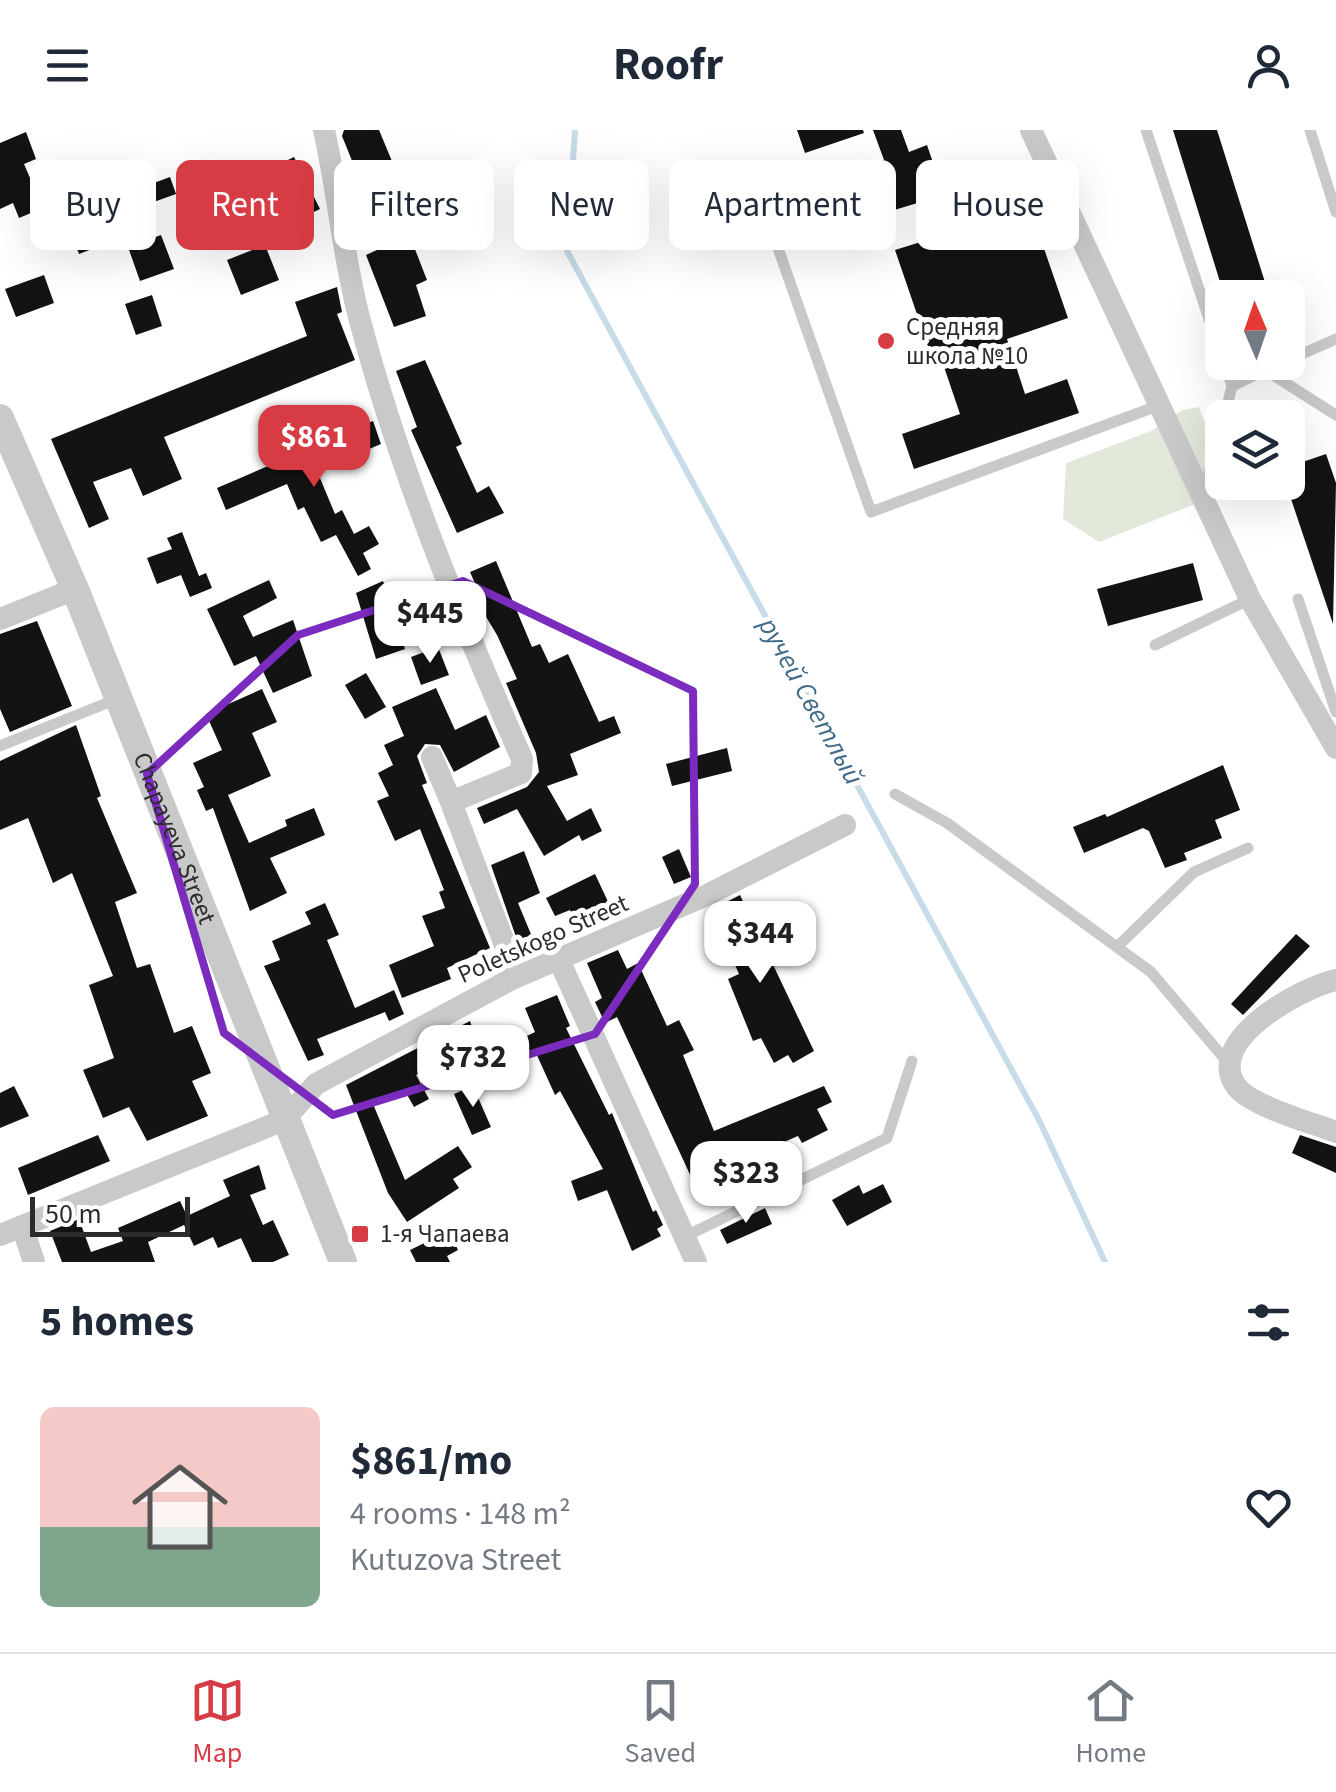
<!DOCTYPE html>
<meta charset="utf-8">
<style>
:root{--surface:#fff;--page:#f2f2f3;--text:#1f2937;--muted:#747a83;--line:#e0e1e3;--accent:#d73b43}
body{margin:0;font-family:"Source Sans 3",sans-serif;background:var(--page);color:var(--text);height:100vh;display:flex;flex-direction:column;font-size:38px;white-space:nowrap}
*{box-sizing:border-box;margin:0}
p{font-size:32px;color:var(--muted)}
.icon{flex:none;width:55px;height:55px;fill:none;stroke:currentColor;stroke-width:2;stroke-linecap:round;stroke-linejoin:round}
.map{position:relative;height:1132px;overflow:hidden}
.sheet{display:flex;flex-direction:column;background:var(--surface);flex:1}
.sheet>*{flex:none}
.top-card{position:absolute;left:30px;top:30px;width:1278px;height:90px;display:flex;gap:20px}
.needle{width:65px;rotate:358deg}
.fabs{position:absolute;left:1205px;top:150px;display:grid;gap:20px}
.fabs a{display:grid;place-items:center;width:100px;height:100px;border-radius:15px;background:var(--surface);box-shadow:0 10px 40px #0002;font-size:50px}
.scale{position:absolute;left:30px;bottom:25px;width:160px;box-sizing:border-box;padding-left:10px;border:5px solid #2c2c2c;border-top:0;font-size:28px;line-height:35px;white-space:nowrap;color:#2c2c2c;-webkit-text-stroke:8px #fff;paint-order:stroke}
.price{position:absolute;translate:-50% -85px;padding:0 22px;border-radius:20px;background:#fff;color:#222;font-size:32px;line-height:65px;filter:drop-shadow(0 2px 5px #0008)}
.price::after{content:'';position:absolute;left:50%;top:60px;width:30px;height:22px;margin-left:-15px;background:inherit;clip-path:polygon(0 0,100% 0,50% 100%)}
.price.selected{background:var(--accent);color:#fff}
ul{padding:0;list-style:none}
li{display:flex;align-items:center;gap:30px;height:250px;padding:0 40px}
li span{display:grid;place-items:center;flex:none;width:280px;height:200px;border-radius:15px;color:#555}
li>.icon{margin-inline-start:auto}
span .icon{width:120px;height:120px;fill:#fffc;stroke-width:1}
li b{font-size:42px}
h2{display:flex;justify-content:space-between;align-items:center;height:120px;padding:0 40px;font-size:42px}
.chip{padding:0 35px;border-radius:15px;background:var(--surface);box-shadow:0 10px 40px #0002;font-size:35px;line-height:90px}
.chip.selected{background:var(--accent);color:#fff}
header{display:flex;justify-content:space-between;align-items:center;height:130px;padding:0 40px;background:var(--surface);font-size:45px;font-weight:700}
.tab-bar{display:flex;justify-content:space-around;align-items:center;height:140px;border-top:2px solid var(--line);background:var(--surface);font-size:28px;color:var(--muted)}
.tab-bar a{display:grid;justify-items:center;gap:5px}
.tab-bar .selected{color:var(--accent)}
.map>svg:first-child{display:block}
</style>
<header><svg class="icon" aria-label="menu" viewBox="0 0 24 24"><path d="M4 6h16M4 12h16M4 18h16"/></svg>Roofr<svg class="icon" aria-label="person" viewBox="0 0 24 24"><circle cx="12" cy="8" r="4"/><path d="M4 21q1-7 8-7t8 7"/></svg></header>
<div class="map">
<svg width="1336" height="1132" viewBox="0 0 1336 1132">
<rect width="100%" height="100%" fill="#fff"/>
<path fill="#e2e9db" d="M1199,277L1206,296L1203,371L1099,412L1063,389L1066,333L1151,301L1182,280Z"/>
<g fill="none" stroke-linecap="round" stroke-linejoin="round">
<path stroke="#c8dbe8" stroke-width="6" d="M575,0L567,121L1040,992L1105,1132"/>
</g>
<path fill="#131313" d="M344,0H379L394,36L384,40L427,150L416,155L426,186L394,197L366,125L377,120L353,56L361,53L342,6Z
M797,0H863L864,3L805,23Z
M873,0H901L909,22L927,15L944,65L828,100L812,54L884,30Z
M1173,0H1217L1270,168H1225Z
M26,2L36,29L24,34L43,78L19,88L13,73L0,79V13Z
M294,27L320,79L265,106L252,81L266,74L253,47Z
M170,47L176,64L126,82L134,103L79,124L62,81L117,59L119,66Z
M1030,78L1068,188L1007,209L1025,264L1067,249L1079,283L914,339L902,304L960,284L941,228L933,231L895,120Z
M161,105L174,139L140,151L128,117Z
M265,115L279,150L241,165L227,130Z
M44,145L54,173L16,187L5,159Z
M337,157L342,182L337,184L355,230L164,307L182,349L143,366L131,338L93,352L109,389L89,398L51,309L307,206L295,172Z
M152,165L162,196L136,205L125,174Z
M425,230L462,314L456,317L477,363L489,356L504,383L457,403L411,300L417,297L396,241Z
M373,291L381,314L317,341L335,384L342,380L354,404L369,396L379,414L363,423L371,439L358,446L336,405L321,412L304,377L298,380L287,354L226,380L217,358Z
M1326,324L1336,353L1333,494L1288,360V337Z
M182,402L199,446L206,443L212,458L190,467L181,445L157,454L147,428L172,419L167,408Z
M496,431L532,517L540,514L549,533L568,524L599,592L614,586L621,603L570,624L578,645L547,656L567,691L591,678L602,701L582,711L579,705L544,726L517,679L484,694L477,678L527,657L539,642L536,623L506,553L517,549L497,505L485,485L478,487L472,471L481,467L470,442Z
M1193,433L1203,470L1108,496L1097,459Z
M269,450L277,468L243,486L253,507L293,490L312,546L273,563L256,526L234,536L207,479Z
M383,451L405,519L376,529L356,463Z
M37,491L72,576L10,602L0,579V504Z
M438,517L449,545L421,555L411,527Z
M366,543L386,577L365,589L345,555Z
M436,558L455,600L486,585L500,617L454,642L440,615L425,614L417,626L427,653L422,655L490,818L447,838L451,849L402,868L389,835L434,816L422,786L445,778L439,762L444,760L420,699L395,711L377,671L389,666L378,643L393,635L384,615L404,606L392,577Z
M262,559L277,592L252,603L271,646L228,665L249,713L287,696L285,690L314,678L325,705L270,728L287,763L250,781L213,678L206,681L197,660L204,657L193,633L222,620L206,584Z
M76,595L101,666L97,668L137,763L115,772L137,838L150,834L174,903L192,896L211,943L192,951L208,986L147,1011L129,977L103,988L83,940L114,928L89,855L113,846L72,743L53,753L28,688L0,700V631Z
M727,618L732,641L672,656L666,634Z
M1223,635L1240,680L1215,690L1222,708L1184,723L1187,730L1165,738L1149,701L1143,698L1084,723L1073,697L1105,684L1107,687Z
M679,719L691,747L674,754L662,727Z
M524,721L540,763L518,773L538,821L523,827L491,735Z
M595,744L612,780L590,791L573,787L570,780L555,786L546,768Z
M740,765L814,921L793,933L788,925L774,933L761,908L753,911L728,849L739,844L711,780Z
M325,773L339,805L327,810L355,878L394,860L404,884L389,891L385,882L317,909L324,925L308,931L264,836L280,830L272,811L311,794L305,782Z
M1296,804L1310,816L1243,885L1231,874Z
M618,820L627,839L638,833L667,896L679,890L694,920L683,925L714,1001L824,956L832,972L817,979L828,1000L802,1013L798,1006L693,1051L617,887L605,893L595,872L602,868L587,833Z
M557,865L570,896L566,898L609,985L612,983L653,1082L656,1080L663,1095L657,1099L661,1106L632,1121L607,1060L578,1071L571,1051L603,1039L560,961L555,965L535,921L497,940L489,925L535,902L525,878Z
M470,891L478,915L418,938L420,943L416,945L429,969L414,977L405,961L373,974L405,1050L458,1016L472,1037L453,1049L459,1058L407,1092L388,1063L346,955Z
M14,956L29,986L0,998V963Z
M473,956L491,997L472,1005L454,964Z
M98,1005L110,1031L28,1065L18,1038Z
M1300,1005L1336,1017V1043L1292,1023Z
M259,1035L266,1059L250,1065L263,1095L273,1090L289,1125L273,1132H252L241,1108L218,1118L213,1107L194,1116L184,1095L148,1112L155,1132H62L50,1101L79,1089L91,1122L123,1111L118,1098L180,1071L187,1086L230,1066L223,1050Z
M883,1054L892,1072L847,1096L832,1070L859,1055L863,1064Z
M765,1078L772,1094L727,1114L720,1100Z
M449,1101L458,1120L447,1126L450,1132H416L410,1120Z"/>
<g fill="none" stroke-linecap="round" stroke-linejoin="round">
<path stroke="#c9c9c9" stroke-width="11" d="M1146,0L1222,228
M1310,0L1336,82
M773,104L871,382L1160,275
M1288,230L1336,209
M1224,232L1232,256
M1267,241L1336,285
M1232,256L1282,232
M1224,288L1232,256
M1204,362L1222,291
M1298,469L1336,582
M1155,515L1250,469
M0,616L117,569
M895,664L947,693L1151,842L1229,934
M1117,817L1194,742L1248,718
M686,1106L887,1008L912,931"/>
<path stroke="#c9c9c9" stroke-width="22" d="M324,0C338,62 343,126 359,187C399,339 459,485 522,629L521,643L451,672L508,823L510,850
M1031,0L1250,469L1336,618
M0,489L75,459
M432,627L451,672
M559,830L696,1132
M1336,850C1301,858 1204,910 1236,956C1250,976 1313,993 1336,1002
M22,1096L34,1132
M0,1105L284,990L316,954L510,850L707,765L845,695"/>
<path stroke="#c9c9c9" stroke-width="28" id="s1" d="M0,288L75,459L343,1132"/>
</g>
<path fill="none" stroke="#7b2cbf" stroke-width="8" stroke-linejoin="round" d="M463,451L693,561L695,754L595,904L333,985L224,903L147,644L298,505Z"/>
<g fill="#d73b43" stroke="#fff" stroke-width="4">
<circle cx="886" cy="211" r="10"/>
<rect x="350" y="1094" width="20" height="20" rx="5"/>
</g>
<g text-anchor="middle" dominant-baseline="central" stroke-width="10" stroke-linejoin="round" paint-order="stroke">
<g font-size="25" fill="#2c2c2c" stroke="#fff" text-anchor="start">
<text x="906" y="197">Средняя<tspan x="906" dy="29">школа №10</tspan></text>
<text x="380" y="1104">1-я Чапаева</text>
</g>
<g font-size="25" fill="#2c2c2c" stroke="#fff">
<text stroke="none"><textPath href="#s1" startOffset="455">Chapayeva Street</textPath></text>
<text transform="translate(543 809) rotate(-24)">Poletskogo Street</text>
</g>
<g font-size="28" font-style="italic" fill="#416b88" stroke="#fff">
<text transform="translate(811 571) rotate(61)">ручей Светлый</text>
</g>
</g>
</svg>
<div class="fabs">
<a><svg class="needle" viewBox="-14 -14 28 28"><path d="M0-13l5 13h-10z" fill="#e53935"/><path d="M0 13l5-13h-10z" fill="#747a83"/></svg></a>
<a><svg class="icon" aria-label="layers" viewBox="0 0 24 24"><path d="M12 4l9 5-9 5-9-5zM3 14l9 5 9-5"/></svg></a>
</div>
<div class="scale">50 m</div>
<b class="price selected" style="left:314px;top:360px">$861</b>
<b class="price" style="left:430px;top:536px">$445</b>
<b class="price" style="left:760px;top:856px">$344</b>
<b class="price" style="left:473px;top:980px">$732</b>
<b class="price" style="left:746px;top:1096px">$323</b>
<div class="top-card">
<a class="chip">Buy</a>
<a class="chip selected">Rent</a>
<a class="chip">Filters</a>
<a class="chip">New</a>
<a class="chip">Apartment</a>
<a class="chip">House</a>
</div>
</div>
<section class="sheet">
<h2>5 homes<svg class="icon" aria-label="filters" viewBox="0 0 24 24"><path d="M4 7h16M4 17h16"/><circle cx="9" cy="7" r="2"/><circle cx="15" cy="17" r="2"/></svg></h2>
<ul>
<li><span style="background:linear-gradient(#f6c9c9 60%,#7fa58c 0)"><svg class="icon" aria-label="home" viewBox="0 0 24 24"><path d="M3 11l9-7 9 7M6 9v11h12V9"/></svg></span><div><b>$861/mo</b><p>4 rooms · 148 m²</p><p>Kutuzova Street</p></div><svg class="icon" aria-label="heart" viewBox="0 0 24 24"><path d="M12 20l-8-8c-3-5 5-10 8-4 3-6 11-1 8 4z"/></svg></li>
</ul>
</section>
<nav class="tab-bar">
<a class="selected"><svg class="icon" aria-label="map" viewBox="0 0 24 24"><path d="M3 6l6-2 6 2 6-2v14l-6 2-6-2-6 2zM9 4v14M15 6v14"/></svg>Map</a>
<a><svg class="icon" aria-label="saved" viewBox="0 0 24 24"><path d="M7 4h10v16l-5-4-5 4z"/></svg>Saved</a>
<a><svg class="icon" aria-label="home" viewBox="0 0 24 24"><path d="M3 11l9-7 9 7M6 9v11h12V9"/></svg>Home</a>
</nav>
